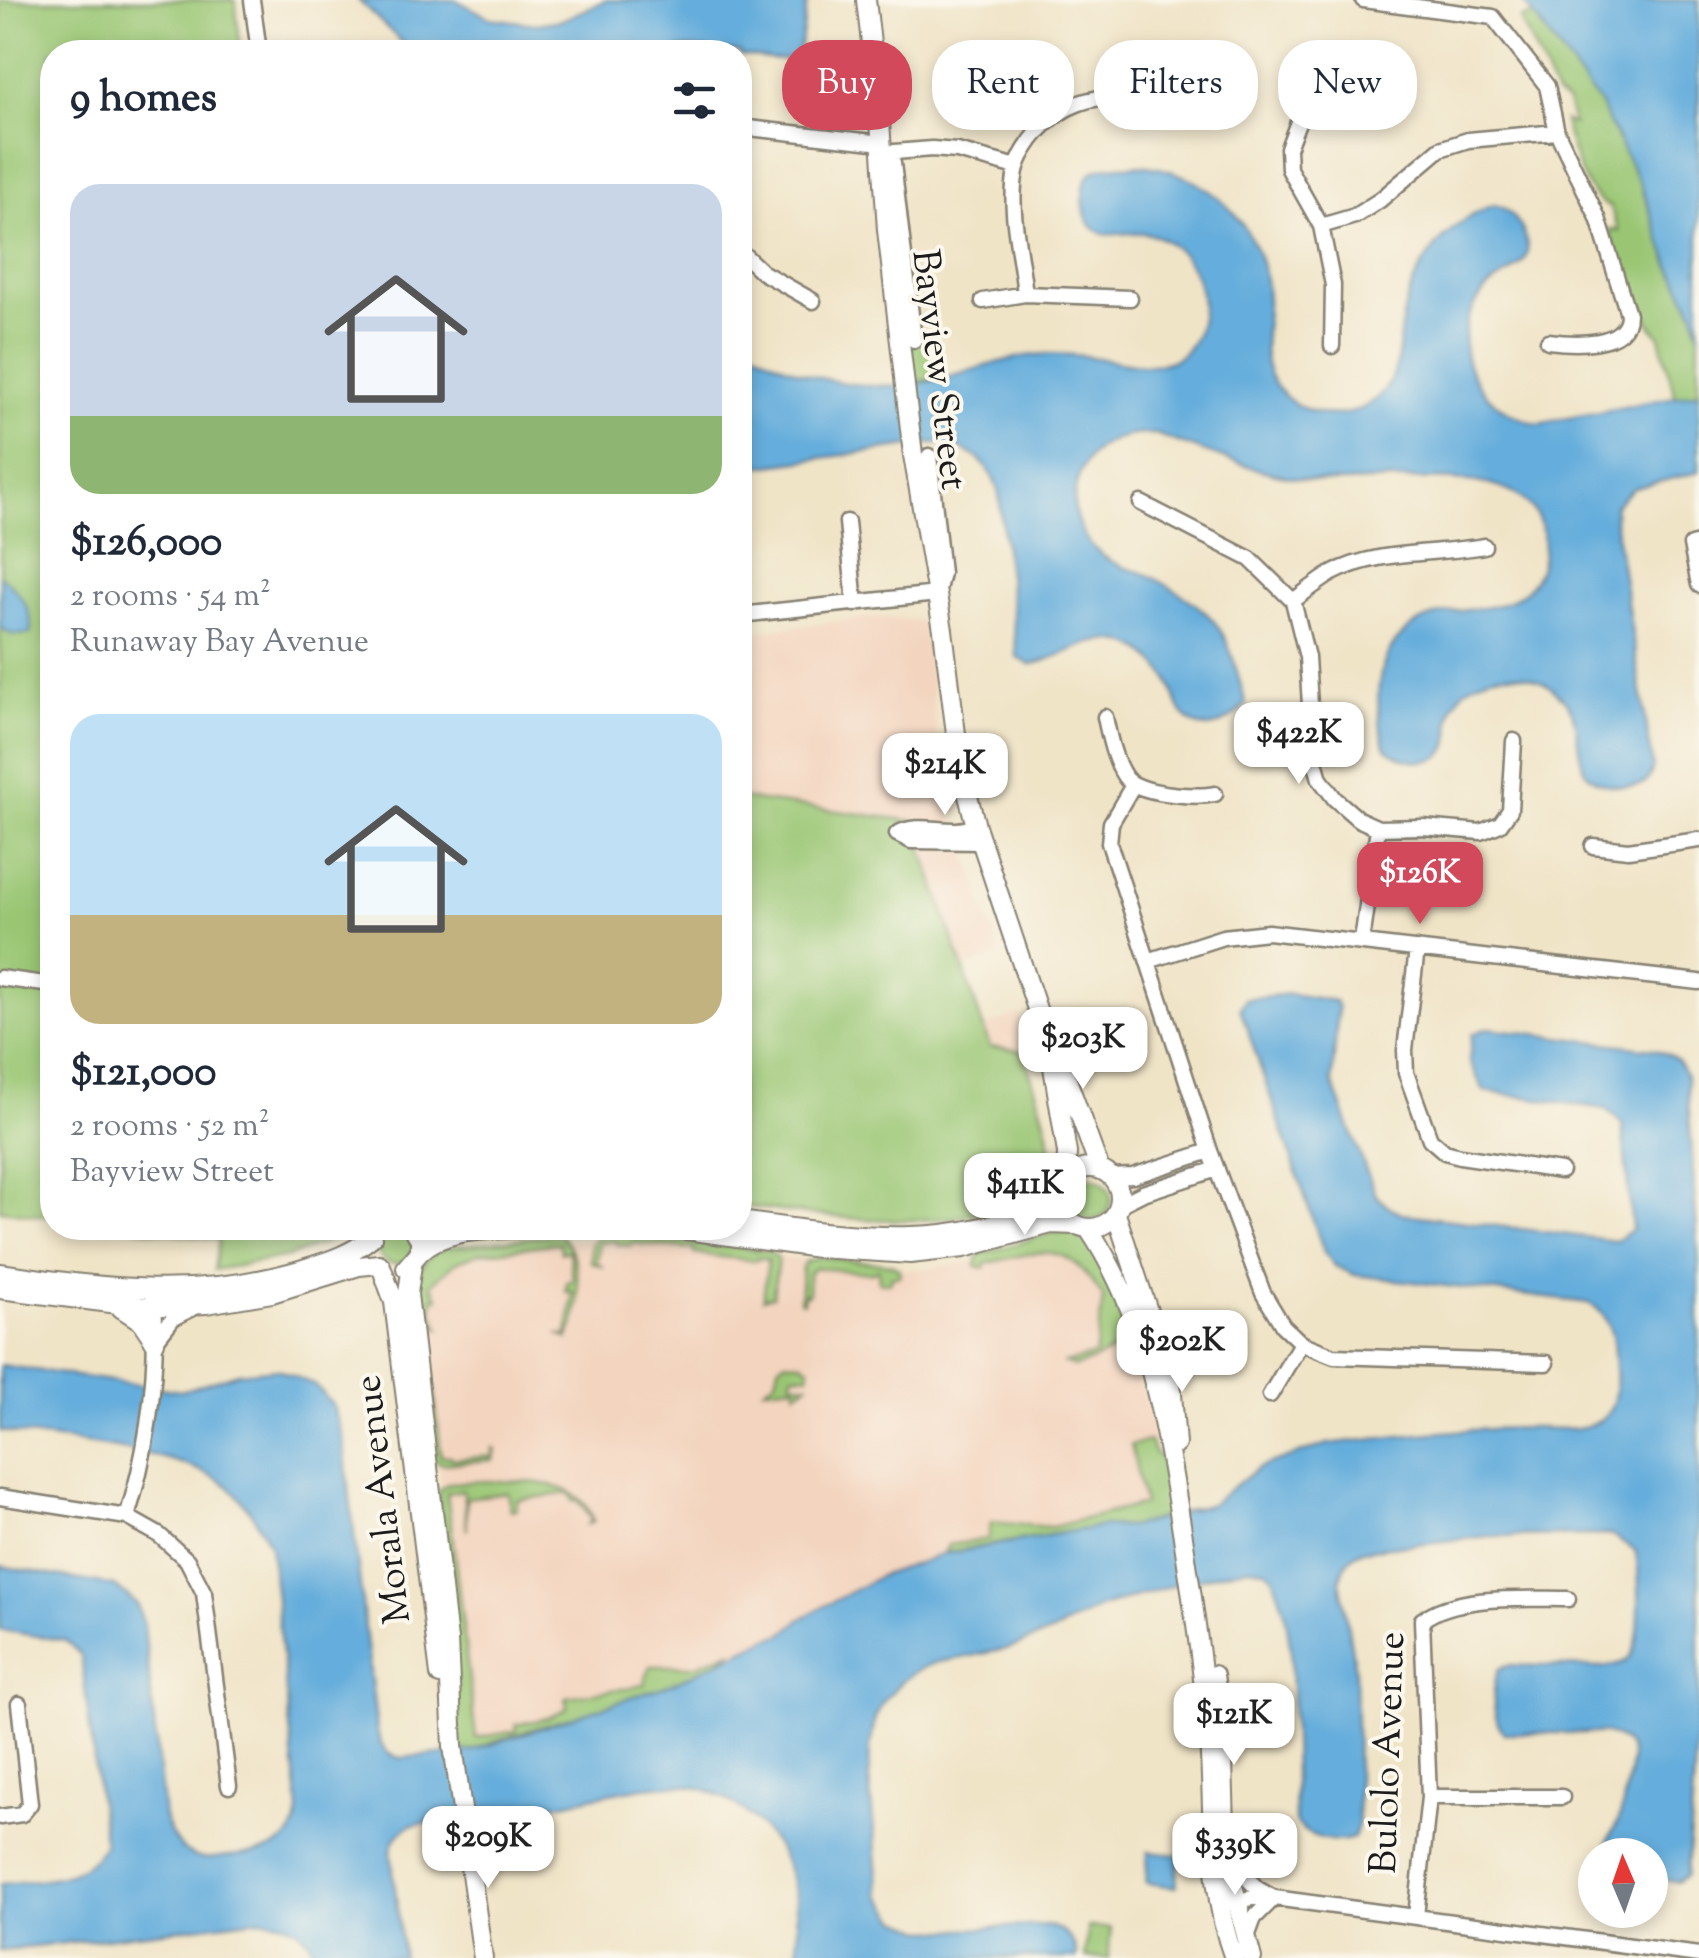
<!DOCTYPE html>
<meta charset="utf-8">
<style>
:root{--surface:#fff;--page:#f6f6f7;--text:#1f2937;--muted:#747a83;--accent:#d1495b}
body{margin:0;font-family:"Sorts Mill Goudy",serif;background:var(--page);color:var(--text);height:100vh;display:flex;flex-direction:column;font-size:38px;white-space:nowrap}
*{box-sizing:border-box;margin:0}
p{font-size:32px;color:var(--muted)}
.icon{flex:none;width:55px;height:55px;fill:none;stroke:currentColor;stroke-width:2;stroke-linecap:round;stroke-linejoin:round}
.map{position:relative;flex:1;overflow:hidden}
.side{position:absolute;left:40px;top:40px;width:712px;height:1200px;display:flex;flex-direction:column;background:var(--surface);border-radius:40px;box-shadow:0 5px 15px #0003}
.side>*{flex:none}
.banner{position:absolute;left:782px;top:40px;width:765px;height:90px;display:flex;gap:20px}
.needle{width:65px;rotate:358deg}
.tools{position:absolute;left:1578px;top:1838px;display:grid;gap:20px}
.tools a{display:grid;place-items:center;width:90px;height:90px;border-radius:50%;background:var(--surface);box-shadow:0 5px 15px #0003;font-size:50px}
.price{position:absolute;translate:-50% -85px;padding:0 22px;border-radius:20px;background:#fff;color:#222;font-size:32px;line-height:65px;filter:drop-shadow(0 2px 5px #0008)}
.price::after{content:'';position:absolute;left:50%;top:60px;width:30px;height:22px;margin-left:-15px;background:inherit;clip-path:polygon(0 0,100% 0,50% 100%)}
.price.current{background:var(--accent);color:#fff}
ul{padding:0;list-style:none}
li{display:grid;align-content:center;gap:20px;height:530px;padding:0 30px}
li span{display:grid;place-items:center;height:310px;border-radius:30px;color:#555}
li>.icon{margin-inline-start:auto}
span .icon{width:180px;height:180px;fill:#fffc;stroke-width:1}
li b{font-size:42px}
h2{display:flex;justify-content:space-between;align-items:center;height:120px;padding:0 30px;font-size:42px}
.chip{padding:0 35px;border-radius:40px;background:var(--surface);box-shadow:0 5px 15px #0003;font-size:35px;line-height:90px}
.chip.current{background:var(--accent);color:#fff}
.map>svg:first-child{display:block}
</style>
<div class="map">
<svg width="1699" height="1958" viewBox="0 0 1699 1958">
<rect width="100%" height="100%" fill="#fbf7ec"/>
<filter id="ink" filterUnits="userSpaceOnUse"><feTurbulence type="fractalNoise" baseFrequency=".01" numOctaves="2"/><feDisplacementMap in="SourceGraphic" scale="20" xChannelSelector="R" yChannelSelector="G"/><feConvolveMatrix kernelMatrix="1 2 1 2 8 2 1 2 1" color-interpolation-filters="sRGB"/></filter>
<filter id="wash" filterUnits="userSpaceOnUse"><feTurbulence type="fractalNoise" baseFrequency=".0048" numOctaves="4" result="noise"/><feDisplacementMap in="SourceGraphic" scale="40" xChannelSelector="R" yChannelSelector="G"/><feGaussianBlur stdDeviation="2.25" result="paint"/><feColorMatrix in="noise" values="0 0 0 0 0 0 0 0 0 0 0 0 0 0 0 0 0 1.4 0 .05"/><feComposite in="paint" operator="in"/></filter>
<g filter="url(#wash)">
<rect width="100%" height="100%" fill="#f0e4c7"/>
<path fill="#f3d4be" d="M877,617L923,621L944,789L956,827L740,798V633Z
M921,846L966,851L1000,956L963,968Z
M1019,1014L1032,1052L990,1047L983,1027Z
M572,1240H631L888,1270L933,1268L981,1261L1023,1249L1073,1253L1107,1291L1153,1417L1155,1520L1129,1527L1102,1526L944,1554L882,1575L782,1635L766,1639L672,1684L472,1751L422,1323L424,1297L435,1276L456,1257L482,1249Z"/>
<path fill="#9ac673" stroke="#5b7148" stroke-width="2.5" d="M0,0H235L241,52H52V1217L0,1210Z
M1534,15L1598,101L1640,183L1669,263L1694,313L1699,335V392L1675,397L1660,337L1648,320L1638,297L1626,293L1609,229L1619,231L1610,207C1583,196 1571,148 1564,121L1573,124L1567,102L1556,95L1520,19Z
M930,341L943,378L914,382L909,343Z
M740,798L913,821L990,1047L1023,1051C1029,1072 1051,1130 1050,1147C1048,1256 804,1213 740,1206Z
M1069 1199a21 21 0 1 1 42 0a21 21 0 1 1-42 0Z
M132,1228H341L349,1233L288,1257L214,1270L219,1239Z
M377 1246a18 18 0 1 1 36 0a18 18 0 1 1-36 0Z
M1055,1232L1072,1233L1095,1248L1129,1332C1123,1352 1092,1360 1074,1367L1065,1363L1095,1355L1103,1297C1065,1240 1047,1249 986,1264L985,1268L976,1266L978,1255Z
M603,1233L769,1251L778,1259L773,1296L763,1299L768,1260L757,1258L756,1261L694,1254V1249L632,1243L631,1246L616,1244V1241L599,1243L597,1263L604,1267L591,1262V1243Z
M552,1235L561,1236C583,1257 582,1313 568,1339L561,1335H568L573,1292H566L567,1282L573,1280L569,1251L561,1252L560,1243L480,1253L456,1262L431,1284L438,1298H434L432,1311L440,1328L420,1323C408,1294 414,1263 443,1248Z
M819,1257L891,1264L899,1269L900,1276L891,1277V1282H879L878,1270L869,1273L815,1268L809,1273L808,1295L804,1294L803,1302L800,1301L802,1267L805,1262Z
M417,1327H429L433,1332L429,1335L441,1456H450L452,1459L493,1456V1448L496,1450L493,1460L442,1464L433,1460Z
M784,1361L803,1362L810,1368L809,1375L793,1374L792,1382L808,1384L796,1392L795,1385L765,1388L776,1379L779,1366Z
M1150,1441L1154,1452L1161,1457L1172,1515L1129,1527L1102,1526L944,1553L948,1545L988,1539L991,1522L1052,1527L1144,1504L1131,1445Z
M486,1481C524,1482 582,1477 594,1522L588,1524L592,1519L577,1499L573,1501L570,1493L517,1500V1509L511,1510L508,1493L466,1498L467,1531L463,1490L447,1493L476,1738L516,1731L515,1725L548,1718L567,1708L566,1697L644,1685L650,1666H694L733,1650C671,1704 548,1716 472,1751L459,1752L438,1490L449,1483Z
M1088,1927L1111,1928L1108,1958H1085Z"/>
<path fill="#65addc" stroke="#40647c" stroke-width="2.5" d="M358,0H456L491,18L536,24L562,20L606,0H804L807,3C798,66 803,64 740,55V52L687,48L658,52H412Z
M1522,0H1699V335L1694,313L1669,263L1640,183L1598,102Z
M1136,165C1207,168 1265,227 1267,299C1268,330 1256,360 1277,387C1304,423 1362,425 1388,385C1400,367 1398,348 1401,327C1409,273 1441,225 1494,205C1513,207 1535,242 1525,259C1519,271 1493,279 1483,293C1440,347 1477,409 1538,424L1699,392V472L1634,488L1615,505L1614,519L1653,767C1652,770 1650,778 1647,781C1634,793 1590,785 1584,769C1572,738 1585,710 1549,686C1519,666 1472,670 1454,705C1447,719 1454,736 1446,750C1433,769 1396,761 1385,746C1370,693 1377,633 1437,615C1460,608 1489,611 1511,600C1527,593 1539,577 1542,560C1546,543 1543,524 1533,510C1500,463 1382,484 1330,482C1269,479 1211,453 1155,434C1126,433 1097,439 1083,467C1063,506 1079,548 1121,566C1130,570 1141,571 1150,576C1170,586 1190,598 1207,614C1231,636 1237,673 1246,704C1229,723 1203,740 1182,713C1174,703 1174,688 1167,677C1157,663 1143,648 1126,643C1092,632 1062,659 1030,665L1017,657L999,495C991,461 967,445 932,443L740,469V340C799,384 879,396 949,377C982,368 1011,356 1045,354C1062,354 1081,355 1098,358C1135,364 1178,379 1197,332C1213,292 1187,239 1143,233C1128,231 1111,238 1098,231C1088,226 1085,216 1084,206C1079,163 1101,168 1136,165Z
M0,576C17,588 36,612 30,634L13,635L0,628Z
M1290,994L1335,1001L1338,1008L1332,1081L1375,1194L1387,1206L1404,1214L1616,1241L1632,1229L1622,1124L1606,1109L1484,1091L1469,1061L1472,1034L1488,1028L1653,1049C1673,1055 1680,1060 1687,1079L1699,1265V1703L1687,1875L1678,1882L1650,1879V1855H1605C1605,1841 1614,1831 1619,1819C1623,1809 1624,1798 1626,1788C1632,1760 1638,1741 1604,1733H1504C1491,1719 1492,1686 1499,1669L1507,1665L1604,1667C1615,1665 1626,1664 1632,1654C1642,1637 1640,1569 1635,1550L1611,1535L1489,1536L1363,1550C1348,1557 1344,1564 1340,1580L1355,1669L1358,1822L1353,1838C1337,1845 1306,1837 1295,1823L1291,1651L1285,1612L1273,1576L1264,1569L1248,1567L1176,1584L1099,1608L1053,1632L1007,1649L934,1663L916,1671L899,1684L883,1702L875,1718L870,1748L869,1779L880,1895L899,1920L928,1931L1047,1925C1063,1930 1078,1940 1076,1958H798C797,1933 798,1906 792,1882C780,1833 728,1785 676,1785C638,1785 600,1796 563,1803C513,1812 462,1818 411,1825C398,1832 394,1838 391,1852L403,1958H316C309,1928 287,1921 260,1919L0,1951V1884C38,1879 86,1883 104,1843L81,1655L66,1641L0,1630V1566L115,1586L137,1604L144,1626L164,1817C170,1834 178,1852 197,1857C207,1860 219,1857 229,1856C262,1853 294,1851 299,1811L270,1546C259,1525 248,1505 231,1489C186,1449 61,1441 0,1431V1365L181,1391L238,1373L277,1369L315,1385L332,1404L343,1437L377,1731L381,1745L389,1754L400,1758L472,1751L672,1684L766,1639L782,1635L801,1619L882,1575L944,1554L1102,1526L1129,1527L1155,1520L1211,1504L1258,1468L1328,1444C1400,1436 1471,1427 1543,1428C1562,1429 1586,1431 1602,1419C1621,1404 1615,1374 1614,1354C1614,1334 1607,1311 1588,1303L1355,1275L1335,1266L1324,1252L1240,1008L1245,999Z
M1148,1852L1180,1855L1176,1887L1146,1883Z"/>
</g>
<g filter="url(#ink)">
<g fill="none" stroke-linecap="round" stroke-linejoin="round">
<g stroke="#868072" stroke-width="19">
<path id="minor" d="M252,0L259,52
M1363,0L1493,17L1547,86L1557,132L1598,218L1628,314C1628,348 1572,344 1548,341
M1007,80L1036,89L1054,114
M1300,117L1288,148L1289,169L1321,226L1333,285L1332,346
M740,127L882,143
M882,153L893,163L914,340
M882,153L932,149L957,151L1017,167
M1321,226L1355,216L1380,200L1440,149L1468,140L1557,132
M740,251L762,272L813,301
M1025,294C1021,255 1008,209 1016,171C1019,157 1030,141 1039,131C1079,86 1130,94 1182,109
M983,301L1025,294L1130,298
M1141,503L1250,559L1293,601L1307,657L1313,754L1320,779L1335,799L1358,819L1378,828L1423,827L1481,832L1500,824L1510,810L1514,741
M847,522L855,604
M1699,543L1691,545L1699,585
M1293,601C1305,592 1318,582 1331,574C1376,549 1435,555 1484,546
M740,615L937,594L942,573L929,456
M1105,717C1109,736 1114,761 1125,777C1137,794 1196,798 1215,794
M1133,785L1111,823L1109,843L1210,1151L1263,1293L1283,1326L1301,1343L1334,1356L1546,1363
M897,834L911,841L981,842
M897,834C921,820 950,837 976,826
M1593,846L1628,850L1699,840
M1362,941L1378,828
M1417,949L1405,1050L1406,1073L1430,1139L1445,1152L1460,1156L1561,1171
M1148,961L1223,937L1268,932L1699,982
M0,978L52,985
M1111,1177L1133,1176L1210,1151
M1119,1205L1143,1193L1217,1169
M156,1340L173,1318L195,1307
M1270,1395L1301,1343
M0,1497L127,1517L159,1535L187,1560L204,1593L229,1786
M127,1517C149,1446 158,1371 154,1296
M1429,1797H1562
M0,1817L22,1814L30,1804L19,1704
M1228,1860L1258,1889L1274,1898L1254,1918L1247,1937
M1229,1903L1252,1898H1274L1699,1955
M1416,1916L1429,1797L1422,1620C1456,1594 1525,1599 1568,1599"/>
</g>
<g stroke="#868072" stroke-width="22">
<path id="major" d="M866,0L880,121L887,230L913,455L943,630L960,766L976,826L1037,1009L1053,1067L1067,1153L1066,1180
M1058,1055L1100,1170
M1060 1198a30 30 0 1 1 60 0a30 30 0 1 1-60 0Z
M1116,1214L1171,1381L1176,1444
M740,1221C839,1235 974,1257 1060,1192
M672,1228L818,1248L910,1254L964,1248L1051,1224L1076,1225
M1088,1228C1150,1321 1166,1429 1183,1537C1193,1604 1204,1673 1209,1741C1215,1814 1207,1887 1234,1958
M420,1252C445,1227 492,1231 525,1228
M412,1264L408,1294L448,1640L453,1746L483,1958
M381,1266L394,1302L440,1675
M406,1268L420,1252V1239L413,1228
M0,1273C106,1289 199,1300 303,1269C329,1261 352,1254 372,1237
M0,1289L142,1307L206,1304L272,1293L359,1266L379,1264
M121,1308L141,1321L155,1342
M1214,1675L1222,1727L1226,1859L1252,1958"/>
</g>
<use href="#minor" stroke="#fff" stroke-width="14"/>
<use href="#major" stroke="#fff" stroke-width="18"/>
</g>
</g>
<g text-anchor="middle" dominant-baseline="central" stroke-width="8" stroke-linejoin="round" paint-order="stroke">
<g font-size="38" fill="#1c1c1c" stroke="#fbf7ec">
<text transform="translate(937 370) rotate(83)">Bayview Street</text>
<text transform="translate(385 1499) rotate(-97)">Morala Avenue</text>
<text transform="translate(1390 1753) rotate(-88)">Bulolo Avenue</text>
</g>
</g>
</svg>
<div class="tools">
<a><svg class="needle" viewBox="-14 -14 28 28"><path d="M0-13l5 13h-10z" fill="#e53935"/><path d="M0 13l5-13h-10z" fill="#747a83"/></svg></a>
</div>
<b class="price" style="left:1299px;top:787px">$422K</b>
<b class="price" style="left:945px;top:818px">$214K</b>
<b class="price current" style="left:1420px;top:927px">$126K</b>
<b class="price" style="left:1083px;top:1092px">$203K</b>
<b class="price" style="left:1025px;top:1238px">$411K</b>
<b class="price" style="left:1182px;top:1395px">$202K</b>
<b class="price" style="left:1234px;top:1768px">$121K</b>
<b class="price" style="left:488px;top:1891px">$209K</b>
<b class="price" style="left:1235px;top:1898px">$339K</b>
<div class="banner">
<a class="chip current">Buy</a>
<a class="chip">Rent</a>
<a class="chip">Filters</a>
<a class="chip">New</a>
</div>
<section class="side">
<h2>9 homes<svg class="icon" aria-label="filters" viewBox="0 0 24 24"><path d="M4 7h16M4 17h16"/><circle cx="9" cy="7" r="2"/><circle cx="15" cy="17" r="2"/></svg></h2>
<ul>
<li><span style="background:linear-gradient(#c9d6e8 75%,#8fb573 0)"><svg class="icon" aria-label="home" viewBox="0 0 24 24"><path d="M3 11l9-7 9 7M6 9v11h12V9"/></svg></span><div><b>$126,000</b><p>2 rooms · 54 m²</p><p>Runaway Bay Avenue</p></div></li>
<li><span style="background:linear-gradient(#bfe0f5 65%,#c2b280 0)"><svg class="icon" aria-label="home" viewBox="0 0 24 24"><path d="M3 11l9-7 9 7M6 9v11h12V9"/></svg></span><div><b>$121,000</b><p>2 rooms · 52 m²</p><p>Bayview Street</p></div></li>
</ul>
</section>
</div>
